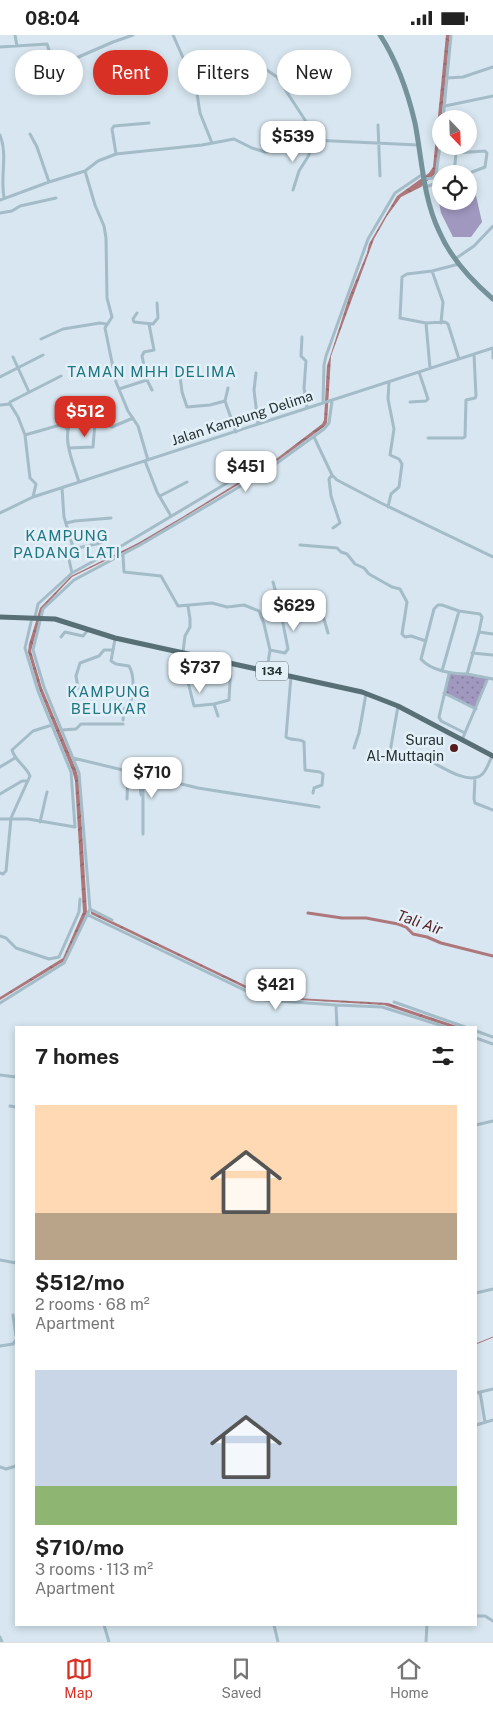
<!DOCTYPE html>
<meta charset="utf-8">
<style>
:root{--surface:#fff;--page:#f2f2f2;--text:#222;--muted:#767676;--line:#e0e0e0;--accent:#d93025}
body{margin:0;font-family:"Public Sans",sans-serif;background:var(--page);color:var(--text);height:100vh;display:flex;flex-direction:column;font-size:19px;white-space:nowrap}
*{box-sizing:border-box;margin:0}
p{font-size:16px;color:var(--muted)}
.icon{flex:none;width:28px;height:28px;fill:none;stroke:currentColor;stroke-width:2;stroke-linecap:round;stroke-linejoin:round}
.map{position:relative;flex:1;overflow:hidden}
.sheet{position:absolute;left:15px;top:991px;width:462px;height:600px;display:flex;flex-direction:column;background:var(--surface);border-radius:0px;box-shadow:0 2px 8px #0003}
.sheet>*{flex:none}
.guide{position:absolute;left:15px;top:15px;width:464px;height:45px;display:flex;gap:10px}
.needle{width:32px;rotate:157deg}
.buttons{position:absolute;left:432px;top:75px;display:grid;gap:10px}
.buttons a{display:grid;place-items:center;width:45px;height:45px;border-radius:50%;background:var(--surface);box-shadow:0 2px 8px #0003;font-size:25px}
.price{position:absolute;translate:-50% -42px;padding:0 11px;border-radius:10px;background:#fff;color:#222;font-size:16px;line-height:32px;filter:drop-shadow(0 1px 2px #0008)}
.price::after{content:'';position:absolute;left:50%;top:30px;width:15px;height:11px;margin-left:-8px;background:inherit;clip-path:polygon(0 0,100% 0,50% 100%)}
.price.active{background:var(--accent);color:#fff}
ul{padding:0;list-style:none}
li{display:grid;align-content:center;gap:10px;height:265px;padding:0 20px}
li span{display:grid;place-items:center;height:155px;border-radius:0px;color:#555}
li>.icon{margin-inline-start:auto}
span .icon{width:90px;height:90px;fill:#fffc;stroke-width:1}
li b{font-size:21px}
h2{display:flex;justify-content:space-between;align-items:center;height:60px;padding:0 20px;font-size:21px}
.chip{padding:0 18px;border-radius:22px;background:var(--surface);box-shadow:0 2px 8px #0003;font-size:18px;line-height:45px}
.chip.active{background:var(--accent);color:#fff}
.status{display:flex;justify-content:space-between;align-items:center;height:35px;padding:0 25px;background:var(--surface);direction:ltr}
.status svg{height:14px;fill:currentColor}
.menu{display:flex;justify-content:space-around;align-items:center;height:70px;border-top:1px solid var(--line);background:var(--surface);font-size:14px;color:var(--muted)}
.menu a{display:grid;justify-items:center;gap:2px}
.menu .active{color:var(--accent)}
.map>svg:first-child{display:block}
</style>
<div class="status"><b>08:04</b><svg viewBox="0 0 49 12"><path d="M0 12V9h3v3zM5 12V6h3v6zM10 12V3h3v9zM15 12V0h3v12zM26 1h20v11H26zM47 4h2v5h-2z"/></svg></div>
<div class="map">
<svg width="493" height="1607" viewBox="0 0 493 1607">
<defs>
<pattern id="grass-dots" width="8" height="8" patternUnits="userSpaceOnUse" patternTransform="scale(1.25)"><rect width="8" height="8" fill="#a098bf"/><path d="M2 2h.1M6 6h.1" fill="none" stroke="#827d9c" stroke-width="1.8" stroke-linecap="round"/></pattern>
<pattern id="water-waves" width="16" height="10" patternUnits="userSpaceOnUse" patternTransform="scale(1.25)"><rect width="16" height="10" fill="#ad777b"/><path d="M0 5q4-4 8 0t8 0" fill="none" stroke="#8d6265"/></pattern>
</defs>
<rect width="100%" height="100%" fill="#d7e6f0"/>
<path fill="url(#grass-dots)" d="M448,639H467L489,643L476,674L444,658Z"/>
<path fill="#a098bf" d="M472,143L482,187L471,202H453L441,178L436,153L441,150V166H469V144Z"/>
<path fill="url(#water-waves)" d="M446,0H450L436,138L421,152L401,162L387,181L374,204L331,321L327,388L325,391L276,427L140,509L72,542L43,573L31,616L42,653L76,734L79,745L87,877L66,925L0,965V962L63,923L83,877L75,746L72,735L39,654L28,617L29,609L40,573L71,541L138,508L184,481L276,424L322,389L324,385L327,331L349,262L367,218L369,209L397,161L429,138L433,132Z
M91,876L263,959L296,963L388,968L460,992H450L384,970L266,963L91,879Z"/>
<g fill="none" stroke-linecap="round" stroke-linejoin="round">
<path stroke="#ad777b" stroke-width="1" d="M476,1309L493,1302"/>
<path stroke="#ad777b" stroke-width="3" d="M308,878L342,883H366L398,889L406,892L413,899L427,902L441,908L493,921"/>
<path stroke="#a4bcc8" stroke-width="3" d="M15,0L17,11
M173,0L196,52L200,78L212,108
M0,12L47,9L53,28L60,30L113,7L133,0
M258,29L277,42L305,85L312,105L309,120L299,136L293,155
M447,43L463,42L493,32
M445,71L493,61
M443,84L451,0
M378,90L380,141
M30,99L37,112L49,147
M0,100C8,120 0,141 4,162
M116,119L112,94L114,91L149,88
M85,136L95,170L104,191L106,203L107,263L112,282L105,293L116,347L128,376L138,391L148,425
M454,139L456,118L485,116L487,118L485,132L467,139
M424,144L433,143L436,140L441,103
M426,152L441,146
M0,165L49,147L85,136L98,126L116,119L202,110L234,104L252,113L265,117L287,114L312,105L418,110
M0,178L12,176L20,171L56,163
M455,224L474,211L493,191
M459,229L432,236L407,239L402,242L400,283L426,288L445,287L448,289L459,324
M432,236L443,267L441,288
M137,278L133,284L134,287L153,289L158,283L157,268
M426,288L430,333
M302,302L301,321L306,326L304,353L307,373
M41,304L63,294L100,288L106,289
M493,314V323
M13,322L29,357
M179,333L182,357L187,372L210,370L225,366
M256,338L254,355L258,389
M0,342L43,320
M147,345L152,355
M228,353L225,366L236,397
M119,354L147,345L142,321L144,317L154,315L149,289
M410,367L426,366L428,364L419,337
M323,368L324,330L326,321L368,204L395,158L423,139
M10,369L18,382L25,400L30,443L36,449L33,462
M0,370L10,369V367L61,341
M25,400L60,390L66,392L67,394
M314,402L332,440L337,445L381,468L493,522
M428,403H463L465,402L466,365L475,363L476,361L474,319
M69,413L93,412L95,387
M145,426L157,457L171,481
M332,440L329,444L331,461L340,488L333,493
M79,447C75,433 62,404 70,390L101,386L112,392L133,383
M62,453L64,482L73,512L68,520L72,538
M160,461L187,447
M388,472L391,459L399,452L402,429L399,424L390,420L394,394L388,364L389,347
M0,478L33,462L493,313
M66,488L75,486L111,483
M300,510L337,513L341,517L347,519L355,529L364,533L369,539L392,552L400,554L407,567L402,599L405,602L411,601L426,606
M73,514L101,508
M123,520L124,537L161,541L178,571L212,568L227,572L244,570L259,576L264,589L270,615L267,635
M280,573L307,565L316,566L320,570L328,598
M35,582L38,569L72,538L123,510L227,448
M493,599L479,597L467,639L493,644
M61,602L65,597L83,601L88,595
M115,604L111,626L116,629L129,631C135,641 133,658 130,670L124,674L123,685
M270,615L285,618L288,614L280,573L273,547
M183,617L185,601L190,592V584L188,571
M472,618L493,620
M442,636L459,576
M449,639L439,682L441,686L465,698
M467,639C453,639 431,636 421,624L434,574L438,570H442L459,576L480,579L482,582L479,597
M291,641L286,702C291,706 299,703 304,707L305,735L320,737L323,739L322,750L314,753L313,758
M188,647L194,671L214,669
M78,653L76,641L80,628L99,621L104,615H112
M444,658L476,674
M218,681L214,669L229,665L231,628
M62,695L76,694L81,689H123
M462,705L488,643
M354,713L359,698L366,659
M390,717L398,671
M73,723L198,753L319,772
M428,725C441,731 466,749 480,741C486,738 489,727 492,721
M0,732L15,723
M137,739L143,749V799
M475,743L474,764L475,768L493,775
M128,750L140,751L141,760H143
M0,759L22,746H27
M127,764L128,736
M0,784H28L75,792L71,737L38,656L25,613L32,583
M40,787L47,757
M0,838L3,839L6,836L11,783L30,741C26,731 15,726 12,715L33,696L52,690
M90,874L112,885
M88,880L265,965L336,970
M0,901L6,903L16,913L49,924L59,922
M59,922L79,877L80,864
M394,967L465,992
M0,968L64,928L90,874L79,738L44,652L33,615L43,574L74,545L140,510L234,455L277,428L324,394L329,388L332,366
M337,992L336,970L382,972L446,992
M476,996L493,1002
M476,1003L493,1009
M0,1040L16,1042
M10,1071L16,1072
M476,1090L493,1086
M0,1225L16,1228
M476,1258L493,1254
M13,1280L16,1301
M0,1311L13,1309L16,1305
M480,1357L485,1387
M476,1358L493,1354
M476,1390L493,1385
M0,1432L6,1434L16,1431
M476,1581H485L493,1586
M104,1590L109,1607
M274,1590L278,1607
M0,1602L2,1607
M426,1607L427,1590"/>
<path stroke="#75929b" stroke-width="5" d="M380,0C397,26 408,58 415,88C422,124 423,162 439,196C450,222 472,246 493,264"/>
<path stroke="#576f75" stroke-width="5" d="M0,582L55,584L115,603L362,657L398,671L493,721"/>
</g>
<circle fill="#541c1f" stroke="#e3f0f8" stroke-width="2" cx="454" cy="713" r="5"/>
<g text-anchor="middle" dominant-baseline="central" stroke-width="5" stroke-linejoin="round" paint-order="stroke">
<rect fill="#e3f0f8" stroke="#5e6a6e" stroke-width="1" x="256" y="626.5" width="32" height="19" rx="4"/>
<g font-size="12" font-weight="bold" fill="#253133">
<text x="272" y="636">134</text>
</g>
<g font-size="14" fill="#253133" stroke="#e3f0f8">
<text transform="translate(242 383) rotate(-18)">Jalan Kampung Delima</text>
</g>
<g font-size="14" fill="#253133" stroke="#e3f0f8" text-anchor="end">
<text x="444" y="705">Surau<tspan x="444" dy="16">Al-Muttaqin</tspan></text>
</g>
<g font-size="15" letter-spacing="1" fill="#207681" stroke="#e3f0f8">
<text x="152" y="336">TAMAN MHH DELIMA</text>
<text x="67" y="500">KAMPUNG<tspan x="67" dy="17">PADANG LATI</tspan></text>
<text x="109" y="656">KAMPUNG<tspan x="109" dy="17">BELUKAR</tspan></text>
</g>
<g font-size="15" font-style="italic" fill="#541c1f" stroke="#e3f0f8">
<text transform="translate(420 887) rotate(19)">Tali Air</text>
</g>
</g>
</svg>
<div class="buttons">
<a><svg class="needle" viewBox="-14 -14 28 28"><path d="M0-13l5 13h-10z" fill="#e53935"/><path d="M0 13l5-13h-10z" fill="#767676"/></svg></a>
<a><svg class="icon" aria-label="locate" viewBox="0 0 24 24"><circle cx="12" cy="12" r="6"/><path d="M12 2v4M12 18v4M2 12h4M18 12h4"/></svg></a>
</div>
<b class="price" style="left:293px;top:128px">$539</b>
<b class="price active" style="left:85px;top:403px">$512</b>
<b class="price" style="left:246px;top:458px">$451</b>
<b class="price" style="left:294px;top:597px">$629</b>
<b class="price" style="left:200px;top:659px">$737</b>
<b class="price" style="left:152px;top:764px">$710</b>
<b class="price" style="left:276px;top:976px">$421</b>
<div class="guide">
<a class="chip">Buy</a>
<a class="chip active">Rent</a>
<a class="chip">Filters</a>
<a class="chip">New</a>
</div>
<section class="sheet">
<h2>7 homes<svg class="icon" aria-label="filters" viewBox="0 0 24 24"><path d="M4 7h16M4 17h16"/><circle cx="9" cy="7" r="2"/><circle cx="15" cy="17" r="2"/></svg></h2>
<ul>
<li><span style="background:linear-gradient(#ffd9b3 70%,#b9a48a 0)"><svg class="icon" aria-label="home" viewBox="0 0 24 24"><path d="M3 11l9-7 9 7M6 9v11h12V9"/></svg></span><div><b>$512/mo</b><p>2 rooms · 68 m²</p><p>Apartment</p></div></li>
<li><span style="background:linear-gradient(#c9d6e8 75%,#8fb573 0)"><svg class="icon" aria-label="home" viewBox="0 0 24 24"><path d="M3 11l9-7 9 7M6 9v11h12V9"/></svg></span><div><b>$710/mo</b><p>3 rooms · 113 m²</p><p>Apartment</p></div></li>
</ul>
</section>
</div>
<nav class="menu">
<a class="active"><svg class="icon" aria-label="map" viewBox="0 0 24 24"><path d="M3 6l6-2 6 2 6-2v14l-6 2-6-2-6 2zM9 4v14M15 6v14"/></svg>Map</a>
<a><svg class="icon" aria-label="saved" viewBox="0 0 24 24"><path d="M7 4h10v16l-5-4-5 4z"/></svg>Saved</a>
<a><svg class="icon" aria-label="home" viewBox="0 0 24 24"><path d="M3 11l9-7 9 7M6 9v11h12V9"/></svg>Home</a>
</nav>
